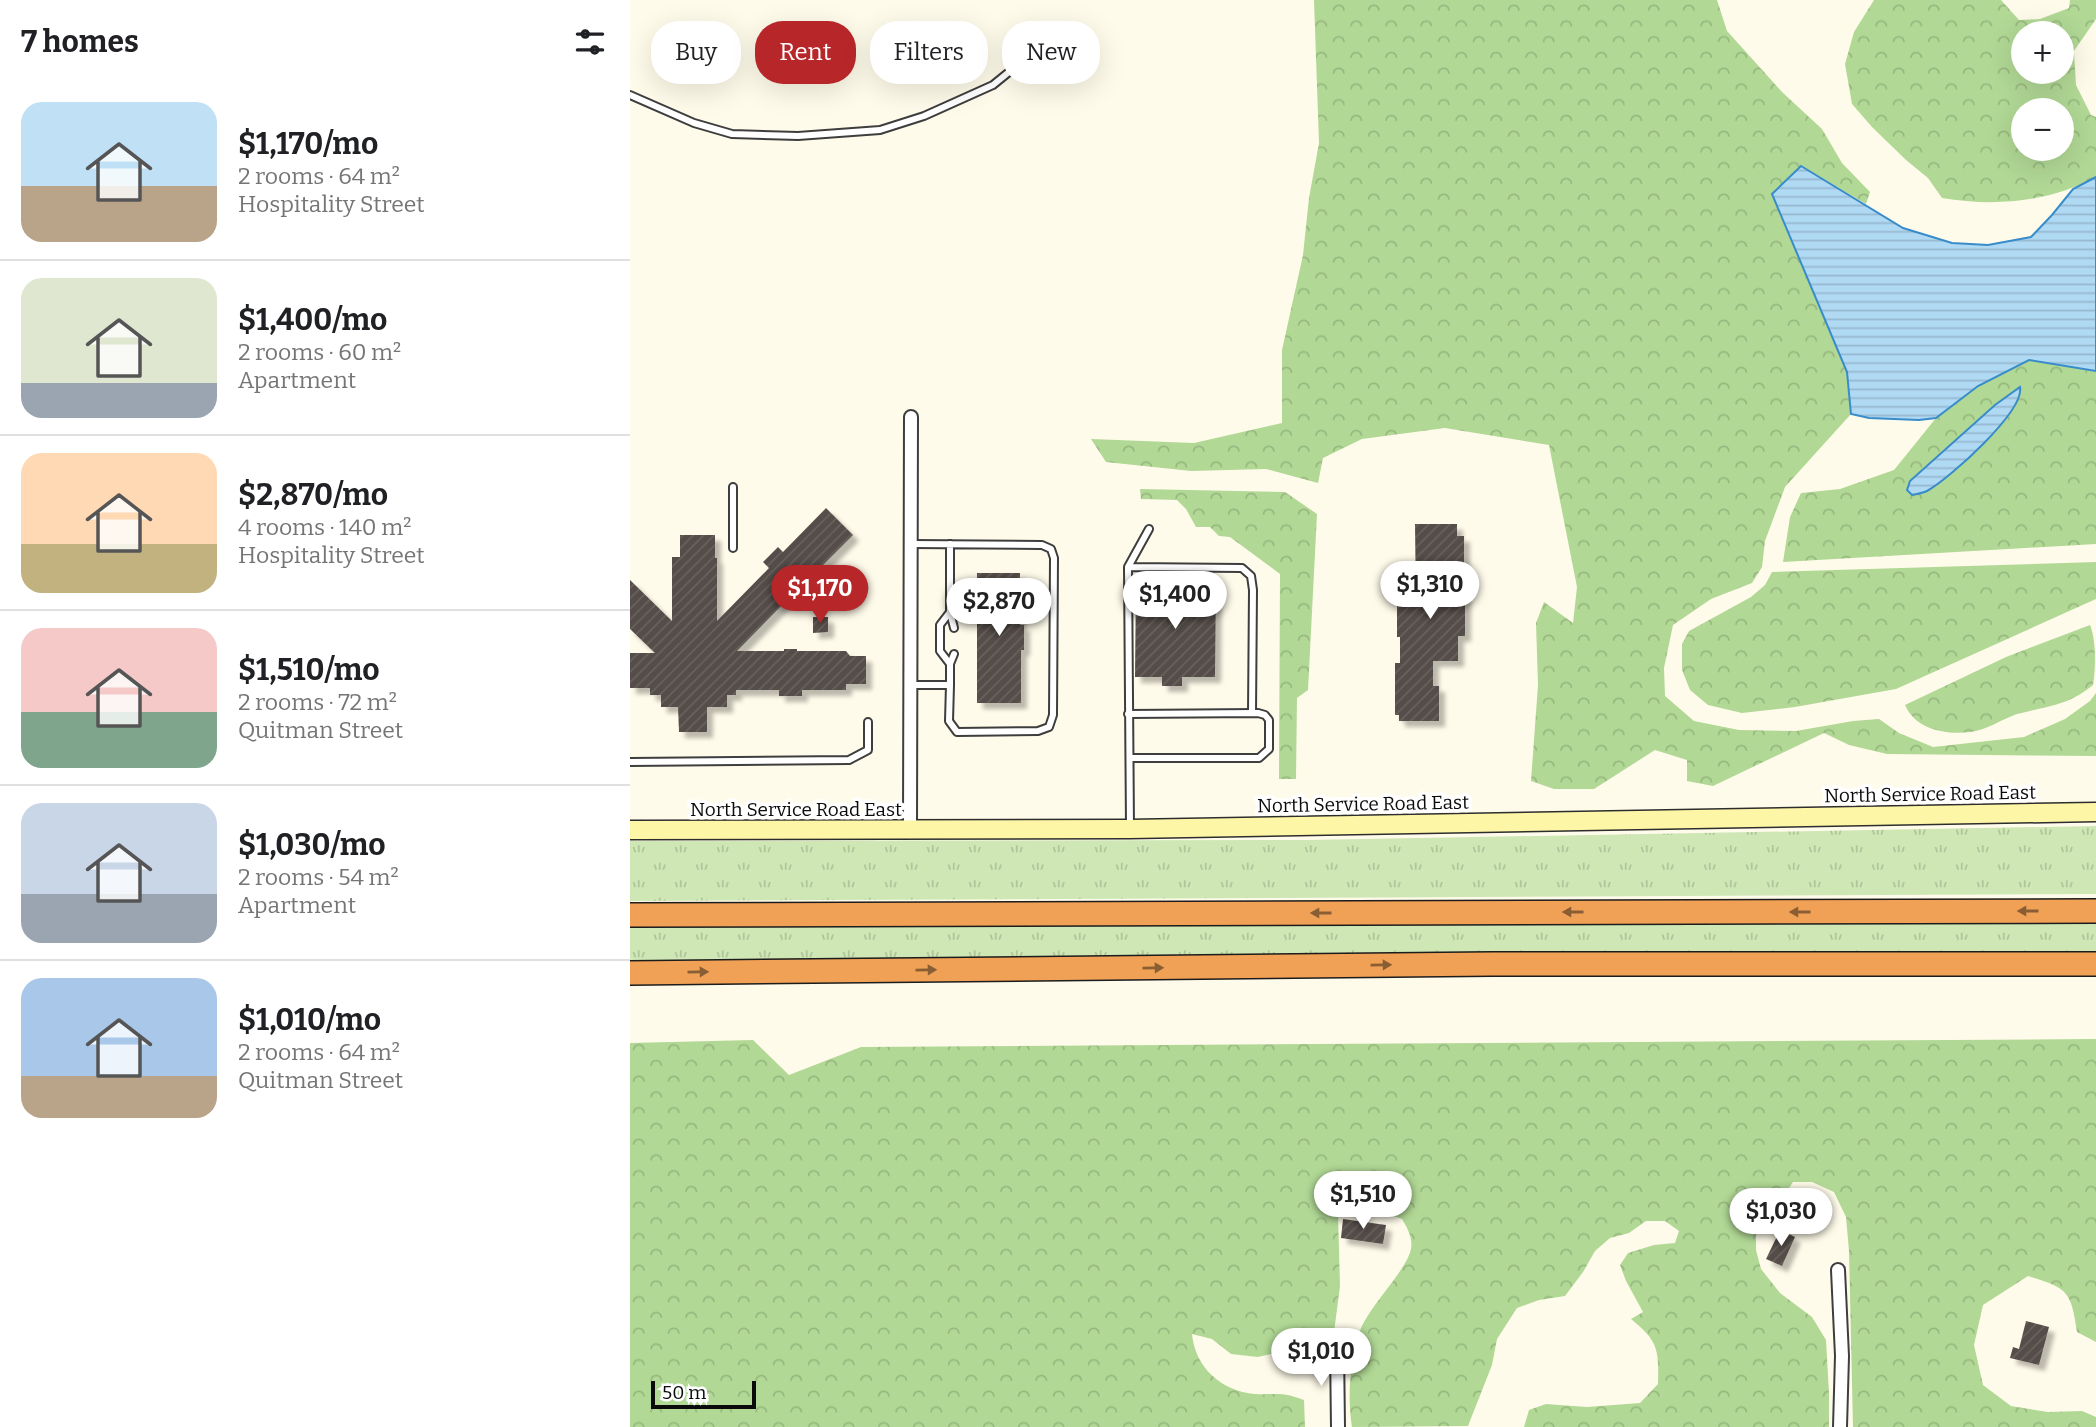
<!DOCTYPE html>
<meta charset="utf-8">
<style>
:root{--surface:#fff;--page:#f6f6f6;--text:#202124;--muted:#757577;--line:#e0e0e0;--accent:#b7272a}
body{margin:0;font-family:Bitter,serif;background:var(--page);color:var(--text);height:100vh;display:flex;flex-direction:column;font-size:26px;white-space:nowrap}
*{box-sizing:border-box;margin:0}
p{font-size:23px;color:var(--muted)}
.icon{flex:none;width:38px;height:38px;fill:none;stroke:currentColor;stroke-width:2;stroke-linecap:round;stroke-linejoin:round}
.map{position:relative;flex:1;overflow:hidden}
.panel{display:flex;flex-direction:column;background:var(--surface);width:630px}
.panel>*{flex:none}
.guide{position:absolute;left:21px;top:21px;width:665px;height:63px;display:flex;gap:14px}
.controls{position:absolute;left:1381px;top:21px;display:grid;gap:14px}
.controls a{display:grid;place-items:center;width:63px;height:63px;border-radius:50%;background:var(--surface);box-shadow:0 7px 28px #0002;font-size:35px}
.scale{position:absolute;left:21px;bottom:18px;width:105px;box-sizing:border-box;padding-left:7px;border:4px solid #0b0b0b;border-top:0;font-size:19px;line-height:24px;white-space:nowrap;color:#0b0b0b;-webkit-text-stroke:5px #fff;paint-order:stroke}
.price{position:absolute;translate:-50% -60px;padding:0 16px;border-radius:24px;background:#fff;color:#222;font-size:23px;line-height:46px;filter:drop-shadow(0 2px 4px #0008)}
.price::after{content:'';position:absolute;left:50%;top:42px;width:21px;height:16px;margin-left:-10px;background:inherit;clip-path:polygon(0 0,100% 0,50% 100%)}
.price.on{background:var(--accent);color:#fff}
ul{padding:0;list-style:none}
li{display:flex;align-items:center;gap:21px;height:175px;padding:0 21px}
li+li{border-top:2px solid var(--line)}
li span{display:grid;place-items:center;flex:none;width:196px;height:140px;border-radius:21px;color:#555}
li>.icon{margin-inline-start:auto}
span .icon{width:84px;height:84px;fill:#fffc;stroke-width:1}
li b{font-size:30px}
h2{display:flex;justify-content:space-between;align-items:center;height:84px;padding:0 21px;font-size:30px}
.tag{padding:0 24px;border-radius:28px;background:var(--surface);box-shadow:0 7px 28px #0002;font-size:24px;line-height:63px}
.tag.on{background:var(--accent);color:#fff}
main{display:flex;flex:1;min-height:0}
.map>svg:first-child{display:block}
</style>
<main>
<section class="panel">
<h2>7 homes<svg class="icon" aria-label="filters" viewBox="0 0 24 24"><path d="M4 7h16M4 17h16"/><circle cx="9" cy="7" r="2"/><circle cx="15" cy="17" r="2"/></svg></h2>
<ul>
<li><span style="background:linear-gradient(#bfe0f5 60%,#b9a48a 0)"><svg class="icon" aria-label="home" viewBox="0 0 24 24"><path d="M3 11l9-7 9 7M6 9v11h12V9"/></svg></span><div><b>$1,170/mo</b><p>2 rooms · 64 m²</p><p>Hospitality Street</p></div></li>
<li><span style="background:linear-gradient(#dfe7d0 75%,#9aa5b1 0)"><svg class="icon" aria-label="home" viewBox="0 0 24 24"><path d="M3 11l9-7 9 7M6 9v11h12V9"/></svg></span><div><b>$1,400/mo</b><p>2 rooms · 60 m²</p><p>Apartment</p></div></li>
<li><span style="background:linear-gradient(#ffd9b3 65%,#c2b280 0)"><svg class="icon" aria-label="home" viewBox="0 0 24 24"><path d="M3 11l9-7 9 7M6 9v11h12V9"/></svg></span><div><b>$2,870/mo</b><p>4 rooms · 140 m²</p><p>Hospitality Street</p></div></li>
<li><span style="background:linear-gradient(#f6c9c9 60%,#7fa58c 0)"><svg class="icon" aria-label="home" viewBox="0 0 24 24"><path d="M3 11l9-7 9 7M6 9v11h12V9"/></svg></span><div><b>$1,510/mo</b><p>2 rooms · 72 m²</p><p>Quitman Street</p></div></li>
<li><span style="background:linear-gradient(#c9d6e8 65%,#9aa5b1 0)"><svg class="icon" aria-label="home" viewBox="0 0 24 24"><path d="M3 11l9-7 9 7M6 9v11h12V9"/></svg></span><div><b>$1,030/mo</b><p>2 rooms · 54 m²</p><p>Apartment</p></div></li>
<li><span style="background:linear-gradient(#a9c7e8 70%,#b9a48a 0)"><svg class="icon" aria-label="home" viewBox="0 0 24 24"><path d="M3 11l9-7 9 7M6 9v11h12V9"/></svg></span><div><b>$1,010/mo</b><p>2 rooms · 64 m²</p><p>Quitman Street</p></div></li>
</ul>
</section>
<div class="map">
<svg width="1466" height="1427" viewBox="0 0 1466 1427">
<defs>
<pattern id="grass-tufts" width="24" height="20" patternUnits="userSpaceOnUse" patternTransform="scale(1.75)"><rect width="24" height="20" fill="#cee7b5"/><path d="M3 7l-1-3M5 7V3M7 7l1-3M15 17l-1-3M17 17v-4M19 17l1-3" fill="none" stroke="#b0c59a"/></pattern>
<pattern id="forest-crowns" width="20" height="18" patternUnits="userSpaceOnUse" patternTransform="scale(1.75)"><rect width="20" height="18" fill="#b1d895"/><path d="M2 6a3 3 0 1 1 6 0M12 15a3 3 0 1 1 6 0" fill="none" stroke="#97b87f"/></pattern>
<pattern id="water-rules" width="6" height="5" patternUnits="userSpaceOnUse" patternTransform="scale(1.75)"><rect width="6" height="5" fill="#b0d9f4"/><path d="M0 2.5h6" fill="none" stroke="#96b9d0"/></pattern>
<pattern id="building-hatch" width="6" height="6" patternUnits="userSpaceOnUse" patternTransform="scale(1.75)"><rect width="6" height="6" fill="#544d48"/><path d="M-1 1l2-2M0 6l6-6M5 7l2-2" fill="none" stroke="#68625e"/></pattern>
<filter id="shadow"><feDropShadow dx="6" dy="6" stdDeviation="2" flood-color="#0004"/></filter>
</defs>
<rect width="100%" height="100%" fill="#fffbea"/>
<path fill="url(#grass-tufts)" d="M1466,826V894L0,901V841L677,840Z
M1466,921V956L0,963V927Z"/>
<path fill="url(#forest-crowns)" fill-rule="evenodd" d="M684,0H1087L1097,31L1152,92L1192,129L1212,163L1240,192L1236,204L1171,166L1142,194L1217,372L1221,414L1155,487L1135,541L1132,567L1122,583L1081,599L1043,625L1034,668L1035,696L1064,721L1109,730L1166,731L1223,721L1249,719L1269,733L1303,747L1394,737L1435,719L1460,701L1466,693V756L1257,754L1219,745L1194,733L1083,786L1057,781V760L1025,750L964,789H924L901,781L908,685L906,623L914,602L943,623L947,587L919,445L815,428L732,439L693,458L688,483L636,469L561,471L476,462L461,439L564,443L652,423V350L673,255L679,198L689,143Z
M1244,0H1371L1389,20L1410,19L1439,8L1440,0H1466V19L1444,51L1446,85L1461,115L1466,117V177C1419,202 1365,207 1312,198L1298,178L1276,160L1242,127L1222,104L1215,64L1224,32ZM1393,33H1432V72H1393ZM1393,110H1432V149H1393Z
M1399,360L1466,371V544L1153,562L1160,517L1171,493L1210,489L1264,470L1306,418L1348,386Z
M510,489L655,492L687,514L678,690L667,698L666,779H649L650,574L600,537L589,536L580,527H566L556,509L547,500L511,499Z
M1466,562V599L1266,689L1165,707L1112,713L1078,705L1060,690L1052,670V644L1059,631L1121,597L1135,585L1142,572Z
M1460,625C1466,639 1466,667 1463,685C1438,706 1417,706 1387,714C1372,719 1357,730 1341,732C1316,735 1286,730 1275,705L1376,657Z
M1466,1039V1342L1447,1332C1441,1291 1438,1288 1398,1276L1353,1305L1344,1345L1353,1385L1381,1406L1418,1412L1452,1411L1466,1417V1427H1223L1219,1251L1216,1217L1204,1192L1182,1182H1163L1150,1202L1126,1223V1250L1131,1269L1150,1293L1182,1317L1196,1340L1199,1393V1427H894L899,1410L916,1404L957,1407L1010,1403L1028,1384C1029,1349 1028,1341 1001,1319L1013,1312L996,1281L990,1265L998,1253L1024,1245L1045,1243L1049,1231L1035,1221H1016L999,1233L980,1238L965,1251L953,1272L935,1296L909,1300L887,1308L867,1339L862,1365L838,1426L722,1427C717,1397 720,1360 730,1331C739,1306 777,1270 781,1249C783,1237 777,1228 772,1219L741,1208L716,1205L708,1214L710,1286L703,1340L692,1359L676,1354L674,1343L668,1339L654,1351L628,1357L601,1354L582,1339L562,1334C565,1367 591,1391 625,1394C648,1395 650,1391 674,1400L675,1427H0V1043L123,1040L159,1075L231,1047Z"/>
<path fill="url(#water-rules)" stroke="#398cca" stroke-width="2" d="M1171,166L1273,228L1322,243L1358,245L1401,237L1422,215L1443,189L1466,177V371L1399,360L1348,386L1306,418L1289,420L1239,418L1221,414L1217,372L1142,194Z
M1390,387C1395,411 1319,479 1297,491C1293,493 1286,494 1282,495L1277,490L1280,481L1365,405Z"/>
<path fill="url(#building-hatch)" filter="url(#shadow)" d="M196,508L223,535L176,582L181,586L164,603L159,598L107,651H154V649H167V651H216L220,656H236V684H216V690H172V696H149V690H106V695H97V707H77V732H49L48,707H31V695H20V688H0V653H25L0,629V580L42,621V557H50V535H85V558H87V621L139,568L133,562L148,547L153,552Z
M785,524H827V536H834V578H830V593H835V636H828V661H803V686H809V721H769V715H765V663H770V637H767V605H786Z
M347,573H390V625H394V650H391V703H347Z
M506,582L586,583L585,677H552V686H532V677H505Z
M183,617H198V632L183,633Z
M713,1219L756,1225L753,1244L711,1238Z
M1150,1230L1165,1237L1152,1266L1136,1259Z
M1396,1321L1419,1327L1409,1365L1380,1358L1383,1347L1389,1349Z"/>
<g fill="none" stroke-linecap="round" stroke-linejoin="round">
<g stroke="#3e3e3e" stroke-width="10">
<path id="lane" d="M0,95L64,123L102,134L168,136L250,130L294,116L363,85L427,33
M320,544V612L324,628
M103,548V487
M498,567L612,568L621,576L623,590L622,713
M320,612L310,625V651L320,664
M281,685H320L319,721L327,732L408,731L419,727L423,715L424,558L421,549L412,545L281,544
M320,685V664L324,654
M498,714L628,713L635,715L639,720V749L629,758H500
M0,762L219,760L238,750V722
M500,827L498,567L519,529"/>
</g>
<g stroke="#3e3e3e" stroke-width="16">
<path id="street" d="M280,829L281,417
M1208,1270L1212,1356L1210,1427
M707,1349L708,1427"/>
</g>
<g stroke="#2d2d2d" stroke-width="21">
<path id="secondary" d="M0,830L500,829L1466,812"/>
</g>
<g stroke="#1c1c1c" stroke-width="26">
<path id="highway" d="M0,915L1466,911
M0,973L862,964H1466"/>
</g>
<use href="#lane" stroke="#fff" stroke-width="6"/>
<use href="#street" stroke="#fff" stroke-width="12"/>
<use href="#secondary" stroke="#fdf6a7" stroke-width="18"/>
<use href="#highway" stroke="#f1a156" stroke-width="23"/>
</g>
<defs><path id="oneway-solid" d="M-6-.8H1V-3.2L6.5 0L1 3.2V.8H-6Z" transform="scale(1.75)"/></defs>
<g fill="#8a5e34">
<use href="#oneway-solid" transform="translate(1398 911) rotate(180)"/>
<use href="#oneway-solid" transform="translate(943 912) rotate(180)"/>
<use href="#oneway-solid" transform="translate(1170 912) rotate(180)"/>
<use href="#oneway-solid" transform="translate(691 913) rotate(180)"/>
<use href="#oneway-solid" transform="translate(751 965) rotate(-1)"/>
<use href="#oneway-solid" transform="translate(523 968) rotate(-1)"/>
<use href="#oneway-solid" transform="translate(296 970) rotate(-1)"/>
<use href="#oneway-solid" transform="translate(68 972) rotate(-1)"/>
</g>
<g text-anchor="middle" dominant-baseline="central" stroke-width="7" stroke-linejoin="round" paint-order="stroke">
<g font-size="19" fill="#0b0b0b" stroke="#fff">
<text transform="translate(1300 794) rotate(-1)">North Service Road East</text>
<text transform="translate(733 804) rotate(-1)">North Service Road East</text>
<text x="166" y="809">North Service Road East</text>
</g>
</g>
</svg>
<div class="controls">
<a>+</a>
<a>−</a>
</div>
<div class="scale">50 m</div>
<b class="price" style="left:800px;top:621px">$1,310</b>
<b class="price on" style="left:190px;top:625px">$1,170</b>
<b class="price" style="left:545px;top:631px">$1,400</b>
<b class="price" style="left:369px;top:638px">$2,870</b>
<b class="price" style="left:733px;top:1231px">$1,510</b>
<b class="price" style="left:1151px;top:1248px">$1,030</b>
<b class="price" style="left:691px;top:1388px">$1,010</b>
<div class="guide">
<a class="tag">Buy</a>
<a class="tag on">Rent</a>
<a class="tag">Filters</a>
<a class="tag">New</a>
</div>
</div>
</main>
